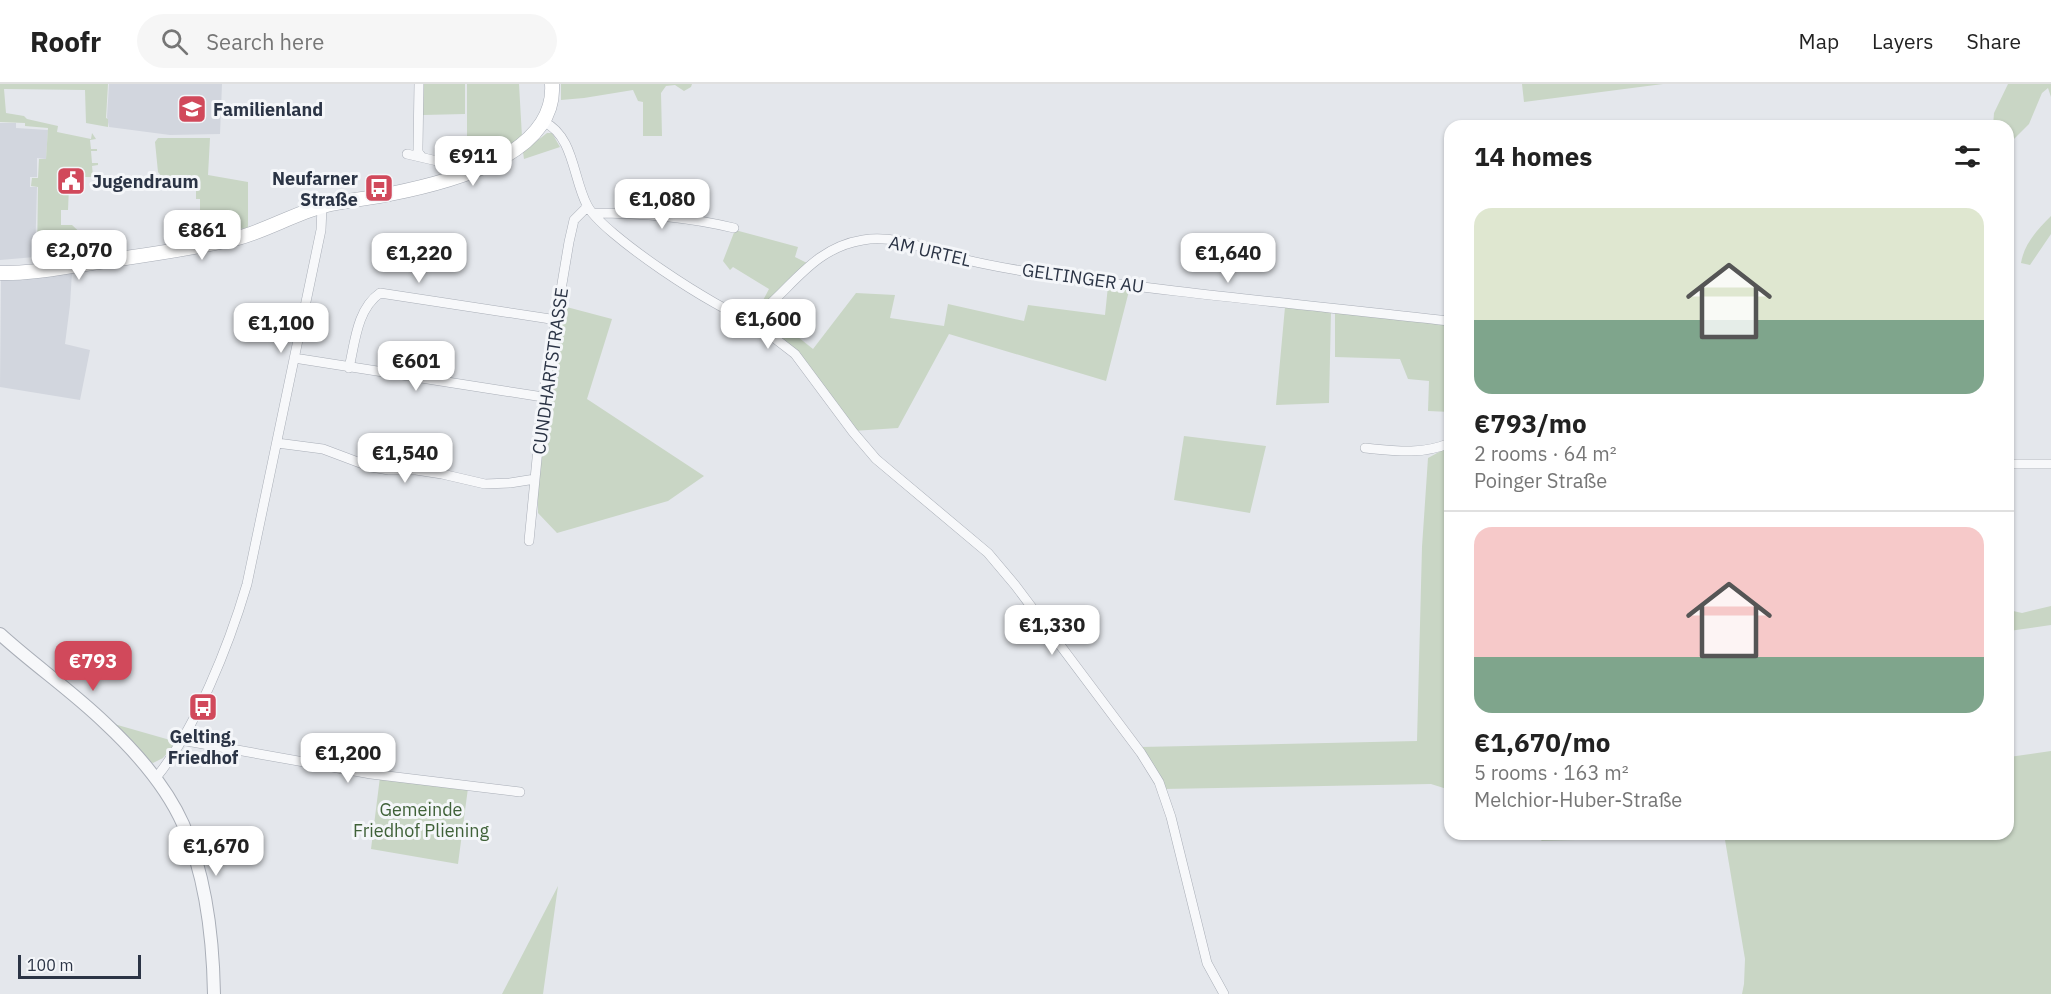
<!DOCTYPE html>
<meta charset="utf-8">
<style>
:root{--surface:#fff;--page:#f6f6f6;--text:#222;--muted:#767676;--line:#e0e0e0;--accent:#d1495b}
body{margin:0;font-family:"IBM Plex Sans",sans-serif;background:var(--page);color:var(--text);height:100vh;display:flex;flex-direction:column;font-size:22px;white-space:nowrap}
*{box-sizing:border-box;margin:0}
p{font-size:20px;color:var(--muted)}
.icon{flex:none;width:33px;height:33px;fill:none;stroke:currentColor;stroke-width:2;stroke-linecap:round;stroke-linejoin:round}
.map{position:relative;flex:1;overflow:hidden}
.sheet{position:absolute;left:1444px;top:36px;width:570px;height:720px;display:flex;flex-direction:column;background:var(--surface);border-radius:18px;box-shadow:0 2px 4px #0004}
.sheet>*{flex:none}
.scale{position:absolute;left:18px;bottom:15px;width:123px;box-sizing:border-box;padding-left:6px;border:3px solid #2b3445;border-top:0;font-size:16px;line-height:21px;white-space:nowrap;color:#2b3445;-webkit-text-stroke:4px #f4f6f9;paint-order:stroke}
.price{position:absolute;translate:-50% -51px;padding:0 14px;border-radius:12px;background:#fff;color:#222;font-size:20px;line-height:39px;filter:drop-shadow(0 2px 3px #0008)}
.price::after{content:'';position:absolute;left:50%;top:36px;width:18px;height:14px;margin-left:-9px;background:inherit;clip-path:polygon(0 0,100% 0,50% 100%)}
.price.selected{background:var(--accent);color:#fff}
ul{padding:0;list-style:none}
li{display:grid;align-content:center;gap:12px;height:318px;padding:0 30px}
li+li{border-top:2px solid var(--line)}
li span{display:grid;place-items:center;height:186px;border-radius:18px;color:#555}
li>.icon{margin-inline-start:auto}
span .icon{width:108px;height:108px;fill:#fffc;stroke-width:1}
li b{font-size:26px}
h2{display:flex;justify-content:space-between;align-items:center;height:72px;padding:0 30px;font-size:26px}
header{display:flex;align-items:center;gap:36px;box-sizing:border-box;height:84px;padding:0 30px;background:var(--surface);border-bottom:2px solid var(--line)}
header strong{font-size:28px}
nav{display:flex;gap:33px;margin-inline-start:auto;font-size:21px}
.search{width:420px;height:54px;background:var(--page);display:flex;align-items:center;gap:15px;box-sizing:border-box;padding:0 21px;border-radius:33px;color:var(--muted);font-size:22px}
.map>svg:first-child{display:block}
</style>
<header>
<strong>Roofr</strong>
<div class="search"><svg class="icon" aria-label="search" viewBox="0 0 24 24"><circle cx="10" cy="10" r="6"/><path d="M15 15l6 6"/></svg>Search here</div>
<nav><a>Map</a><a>Layers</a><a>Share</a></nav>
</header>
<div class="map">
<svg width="2051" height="910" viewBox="0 0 2051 910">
<rect width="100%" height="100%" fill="#e4e7ec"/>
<path fill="#d2d6de" d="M109,0H222L220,50L170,51L109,43L107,33Z
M0,39H16V44L48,46L46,75L37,74V93H30V103H37L35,173L0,176Z
M72,188L70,221L65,260L90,266L80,316L0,303L1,195Z"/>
<path fill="#c9d6c5" d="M0,0H108L106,34L108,35V43L86,39L85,6L4,5L6,29L24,32L27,35L58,42L57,48L91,55L92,49L96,55L90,56L91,65H97V67H91L92,79H98V81L92,82L93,92L90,93H65V103H69L68,126H61V141H72L87,155L86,165L89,168L37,176L38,103L31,102L32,94H38L39,75H46L48,44L25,42V39L0,38Z
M423,0H465V30L423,31Z
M467,0H519L522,53L506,64L467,83Z
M561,0H692L691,3L684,7L675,1L666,2L661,9L662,52H643V18L638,17L633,6L584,14L561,16Z
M1522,0H1663L1524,18Z
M2008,0H2051V13L2048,4L2042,9L2029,40L2013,56L2009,55L2008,42H1993L1994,29Z
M547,49H552L560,63L524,75L523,68Z
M158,54H210L208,91L248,98V144L194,150V144L200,143V132H193L194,129L200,128V115H196V96L176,98L175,93H162L158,88L155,58Z
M2051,132V150L2030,181L2021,179C2024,160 2038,145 2051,132Z
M735,146L798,163L795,173L807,179L760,224L752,229L749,226H753L761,220L769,205L733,183L730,186L723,177Z
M1108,202L1130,203L1106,297L949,250L898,344L853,347L797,266L760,240L762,233L768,229L813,265L856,209L895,211L890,234L944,242L948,220L1024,237L1028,221L1105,231Z
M559,221L612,235L587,315L704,392L668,417L557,449L538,429C537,392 538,349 545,313C551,283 564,252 559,221Z
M1285,223L1331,227L1329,319L1276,321Z
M1335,227L1450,239V328L1428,327L1429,297L1408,295L1400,275L1335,273Z
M1184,352L1266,362L1250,429L1174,416Z
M1450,362V706L1431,700L1163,705L1140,663L1417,657L1422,463L1428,374Z
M371,368L407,374L406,383L390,384L369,378Z
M2051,522V541L2009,547V526L2022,529Z
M114,640L170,656L174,658V661L163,674L153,679L144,675Z
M2051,667V910H1742L1744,900L1745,875L1724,750H2008L2009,673Z
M380,693L468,704L458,780L371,765Z
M1533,750H1642L1610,755L1542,757Z
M558,802L543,910H502Z"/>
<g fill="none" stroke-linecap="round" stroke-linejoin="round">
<g stroke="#a9aeb7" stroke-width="10">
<path id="minor" d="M419,0L418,63V68L422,73
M544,38C574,52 573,95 587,121C600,149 720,228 751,236C790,208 811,164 863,156C892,151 921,163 947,171C972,178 998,183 1023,187C1165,208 1308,221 1450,237
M407,70L450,80L455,82L461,91
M593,129C640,129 688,133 734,144
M751,236L795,270L853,348L876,375L988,469L1015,501L1141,669L1159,698L1171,733L1207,879L1224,910
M294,274L543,313
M349,284C355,258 357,225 380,209L557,236
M277,359L323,365L371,383L389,386H416L442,390L485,400L510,399L535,395
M1365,364C1395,367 1422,371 1450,359
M2008,380H2051
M529,457L543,313L569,158L574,136L587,123
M181,656L371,690L520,708
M155,695C196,645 229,561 247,500L321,146L322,123"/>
</g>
<g stroke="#a9aeb7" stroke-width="14">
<path id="tertiary" d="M0,550C34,581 72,607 105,639C135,667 166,702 183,740C206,792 213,853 214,910"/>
</g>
<g stroke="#a9aeb7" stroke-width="15">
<path id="secondary" d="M0,189C33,190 67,182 99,178C145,171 193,165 238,154C267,146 294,130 323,122C345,116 368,115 390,110C445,99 557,73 552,0"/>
</g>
<use href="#minor" stroke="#f7f8fa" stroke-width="9"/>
<use href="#tertiary" stroke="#f7f8fa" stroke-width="12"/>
<use href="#secondary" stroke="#fff" stroke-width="14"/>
</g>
<defs>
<g id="school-square" transform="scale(1.5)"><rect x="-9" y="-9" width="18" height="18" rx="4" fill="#d1495b" stroke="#f4f6f9"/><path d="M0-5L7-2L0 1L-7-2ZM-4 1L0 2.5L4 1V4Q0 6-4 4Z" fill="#fff"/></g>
<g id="civic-square" transform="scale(1.5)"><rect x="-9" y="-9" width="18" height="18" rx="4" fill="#d1495b" stroke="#f4f6f9"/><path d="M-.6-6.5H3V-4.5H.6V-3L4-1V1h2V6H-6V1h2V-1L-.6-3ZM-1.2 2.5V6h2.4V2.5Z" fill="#fff"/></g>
<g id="bus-square" transform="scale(1.5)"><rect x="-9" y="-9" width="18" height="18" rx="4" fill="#d1495b" stroke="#f4f6f9"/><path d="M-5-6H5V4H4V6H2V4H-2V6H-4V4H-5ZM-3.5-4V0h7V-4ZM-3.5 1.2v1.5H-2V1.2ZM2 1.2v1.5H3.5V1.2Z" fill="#fff"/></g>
</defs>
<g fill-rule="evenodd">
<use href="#school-square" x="192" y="25"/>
<use href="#civic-square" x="71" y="97"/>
<use href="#bus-square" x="379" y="104"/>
<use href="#bus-square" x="203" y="623"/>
</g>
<g text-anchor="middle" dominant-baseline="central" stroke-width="6" stroke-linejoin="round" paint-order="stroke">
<g font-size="18" font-weight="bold" fill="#2b3445" stroke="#f4f6f9" text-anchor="start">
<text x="213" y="25">Familienland</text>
<text x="358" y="94" text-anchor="end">Neufarner<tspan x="358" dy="21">Straße</tspan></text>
<text x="92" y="97">Jugendraum</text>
<text x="203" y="652" text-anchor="middle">Gelting,<tspan x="203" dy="21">Friedhof</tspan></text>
</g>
<g font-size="18" fill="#2b3445" stroke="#f4f6f9">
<text transform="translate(930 167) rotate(13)">AM URTEL</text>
<text transform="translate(1083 194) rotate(8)">GELTINGER AU</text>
<text transform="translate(550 287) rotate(-82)">CUNDHARTSTRASSE</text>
</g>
<g font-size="18" fill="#3f6138" stroke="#f4f6f9">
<text x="421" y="725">Gemeinde<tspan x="421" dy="21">Friedhof Pliening</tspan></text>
</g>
</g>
</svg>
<div class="scale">100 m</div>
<b class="price" style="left:473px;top:103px">€911</b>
<b class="price" style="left:662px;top:146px">€1,080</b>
<b class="price" style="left:202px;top:177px">€861</b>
<b class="price" style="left:79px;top:197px">€2,070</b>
<b class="price" style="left:419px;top:200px">€1,220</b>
<b class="price" style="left:1228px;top:200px">€1,640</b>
<b class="price" style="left:768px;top:266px">€1,600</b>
<b class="price" style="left:281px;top:270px">€1,100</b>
<b class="price" style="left:416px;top:308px">€601</b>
<b class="price" style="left:405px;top:400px">€1,540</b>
<b class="price" style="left:1052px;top:572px">€1,330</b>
<b class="price selected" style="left:93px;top:608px">€793</b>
<b class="price" style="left:348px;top:700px">€1,200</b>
<b class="price" style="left:216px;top:793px">€1,670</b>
<section class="sheet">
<h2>14 homes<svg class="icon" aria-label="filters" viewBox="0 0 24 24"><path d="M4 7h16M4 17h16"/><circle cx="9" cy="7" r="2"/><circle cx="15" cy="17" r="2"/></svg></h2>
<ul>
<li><span style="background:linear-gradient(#dfe7d0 60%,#7fa58c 0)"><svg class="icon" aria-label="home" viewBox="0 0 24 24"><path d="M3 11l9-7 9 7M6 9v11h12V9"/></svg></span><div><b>€793/mo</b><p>2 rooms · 64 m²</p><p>Poinger Straße</p></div></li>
<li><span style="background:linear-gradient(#f6c9c9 70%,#7fa58c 0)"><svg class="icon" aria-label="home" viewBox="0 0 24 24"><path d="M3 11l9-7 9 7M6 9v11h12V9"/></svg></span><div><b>€1,670/mo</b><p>5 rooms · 163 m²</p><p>Melchior-Huber-Straße</p></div></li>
</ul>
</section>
</div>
